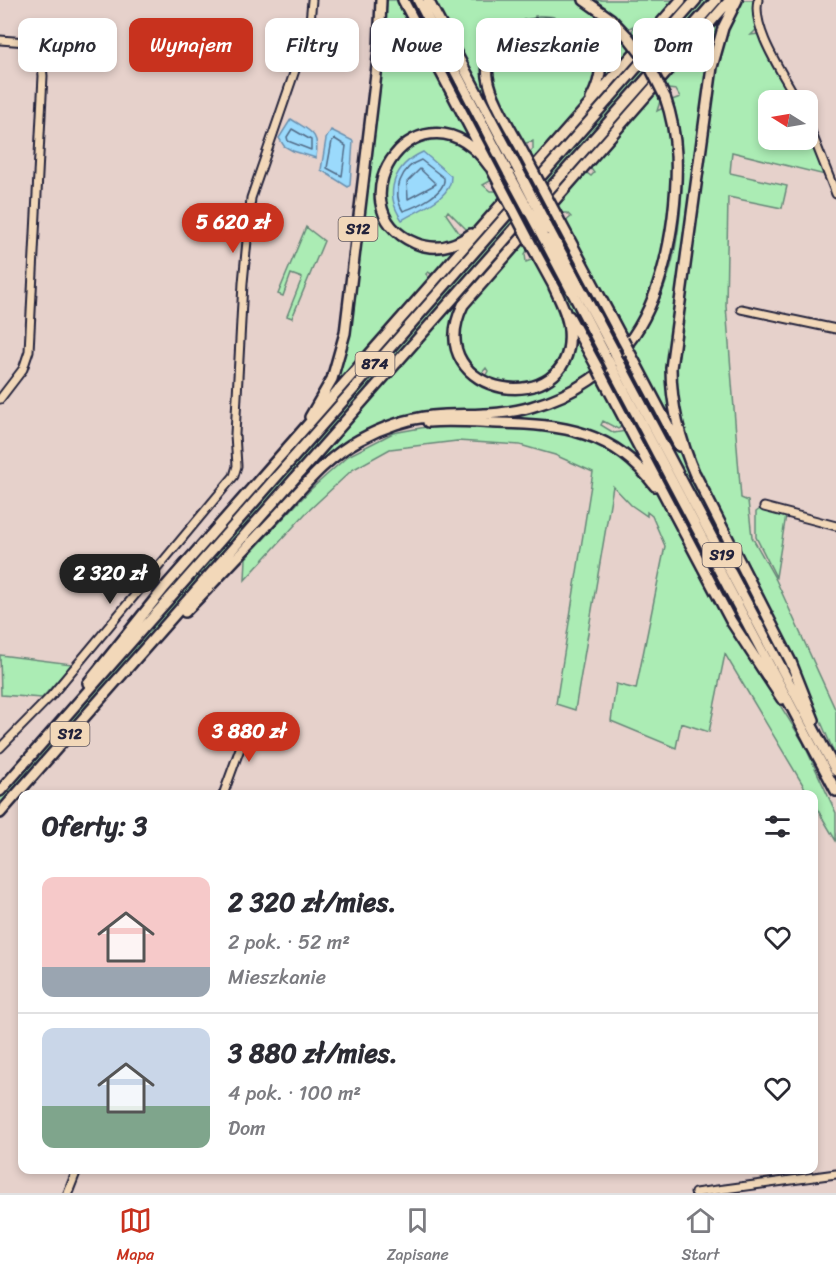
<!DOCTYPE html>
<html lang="pl">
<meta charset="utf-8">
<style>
:root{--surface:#fff;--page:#f2f2f3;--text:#2b2b33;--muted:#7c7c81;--line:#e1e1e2;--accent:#c8321e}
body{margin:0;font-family:Sriracha,sans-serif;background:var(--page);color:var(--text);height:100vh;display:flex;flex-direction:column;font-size:22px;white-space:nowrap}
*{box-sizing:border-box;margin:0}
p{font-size:20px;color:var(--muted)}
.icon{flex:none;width:33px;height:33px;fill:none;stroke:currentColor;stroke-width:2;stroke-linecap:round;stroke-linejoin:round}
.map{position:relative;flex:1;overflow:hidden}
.details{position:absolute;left:18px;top:790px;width:800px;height:384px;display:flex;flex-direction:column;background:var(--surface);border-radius:12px;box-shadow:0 3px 9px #0003}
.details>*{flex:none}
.hud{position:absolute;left:18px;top:18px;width:801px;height:54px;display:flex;gap:12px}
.needle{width:39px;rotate:281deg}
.buttons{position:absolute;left:758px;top:90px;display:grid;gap:12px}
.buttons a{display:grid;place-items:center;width:60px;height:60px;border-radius:12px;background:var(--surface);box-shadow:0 3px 9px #0003;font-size:30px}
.price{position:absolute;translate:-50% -51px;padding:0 14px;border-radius:21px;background:var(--accent);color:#fff;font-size:20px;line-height:39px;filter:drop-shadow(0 2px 3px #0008)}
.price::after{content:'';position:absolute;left:50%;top:36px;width:18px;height:14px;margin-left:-9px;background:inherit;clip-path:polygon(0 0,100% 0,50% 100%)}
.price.active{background:#222;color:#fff}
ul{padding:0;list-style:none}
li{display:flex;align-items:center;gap:18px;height:150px;padding:0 24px}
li+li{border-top:2px solid var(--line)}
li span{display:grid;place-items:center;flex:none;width:168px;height:120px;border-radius:12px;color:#555}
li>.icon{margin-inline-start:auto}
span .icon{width:72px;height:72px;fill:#fffc;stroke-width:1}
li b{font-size:26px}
h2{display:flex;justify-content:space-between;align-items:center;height:72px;padding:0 24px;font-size:26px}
.chip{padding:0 21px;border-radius:12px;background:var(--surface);box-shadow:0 3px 9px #0003;font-size:21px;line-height:54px}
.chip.active{background:var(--accent);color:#fff}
.dock{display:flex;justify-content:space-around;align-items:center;height:84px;border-top:2px solid var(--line);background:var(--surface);font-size:16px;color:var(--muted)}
.dock a{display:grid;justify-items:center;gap:3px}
.dock .active{color:var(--accent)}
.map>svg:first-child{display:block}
</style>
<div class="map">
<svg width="836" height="1193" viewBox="0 0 836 1193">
<rect width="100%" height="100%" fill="#e6d1cb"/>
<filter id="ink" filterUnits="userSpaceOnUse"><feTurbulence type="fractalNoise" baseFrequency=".0167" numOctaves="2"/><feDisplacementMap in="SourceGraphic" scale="12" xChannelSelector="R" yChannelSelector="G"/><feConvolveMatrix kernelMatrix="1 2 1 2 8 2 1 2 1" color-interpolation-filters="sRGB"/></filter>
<g filter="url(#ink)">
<path fill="#abecb4" stroke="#668778" stroke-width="1.5" d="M384,0H400L475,145C446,124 401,131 383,165C378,176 379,190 379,202L410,244L463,243L435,276L428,272L426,274L430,279L323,405L334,381L379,76Z
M406,0H412L503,172L504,180L501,182Z
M434,0H577L604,18L623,36L615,39L617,42H627L634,51L599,89C624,0 489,0 485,70L524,157L522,159L518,153L515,155Z
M593,0H677L641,43L632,33L633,26L628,29Z
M684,0H687L166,596L130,633Z
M699,0H712L0,808V797Z
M723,0H727L460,305L454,320V344L477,380L504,392L524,391L542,385L570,350L573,327L595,371L544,399L512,408L440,412L348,442L231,558Z
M734,0L723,24L671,349L676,435L631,349C643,329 657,308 665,285C683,237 689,149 672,100L680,97L676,90L668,89L664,80L683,60L697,69L699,66L687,53Z
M740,0H756L758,28L751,35L759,34L794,100H768V140H807V127L825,175L732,152L730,173L787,186L782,208L728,197L726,306L741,498L748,501L752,537L776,580L836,711V757L797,666L700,476L687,445L676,395V370L716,67L726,29Z
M535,16C555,15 570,19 583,36C620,83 563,128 533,163L528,154L533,149V141L523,144C505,113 483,84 497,48C503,33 511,25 526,19L530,26H534Z
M656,88L661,98L657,111L665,107L668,116C670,135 674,155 674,175C675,217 658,312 625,339L564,223L571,217L567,213H559L554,204L584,171L591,176L594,173L589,166Z
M434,137C462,141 478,155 492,180L483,185L490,191H498L501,198L469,232L448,211L446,214L462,237C454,239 444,244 435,244C395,244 371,196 391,162C401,147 417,142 434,137Z
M557,220L782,647L806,702L556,232L558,230L555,223Z
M306,227L324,241L292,318L287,316L302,278L291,274L283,296L278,294Z
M523,240L528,249L525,254L526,262L534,259L559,307L566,328L561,356L548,374L539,380L512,387L485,377L488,371L486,368L481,374C476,369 468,363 465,357C443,312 497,270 523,240Z
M537,243L540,247L542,246L768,675L743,637L535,245Z
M599,379L623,426L618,429L603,421L601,425L614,433L626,431L650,475L606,439L480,419C526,416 561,403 599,379Z
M437,425C525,426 601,417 659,496L724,615L803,742L836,813V841L813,802V795H809L725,654L709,732L681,723L676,748L611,721L616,684L636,689L665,546L652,516L647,512V516L631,505L613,486L575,710L556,704L593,472L555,455L520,445L457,441L390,449L352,470L305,514L245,580L246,558L310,490L348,456L393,433Z
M760,509L786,515L776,577L756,537V512Z
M0,655L72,664L42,698L1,695Z"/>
<path fill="#9bdafc" stroke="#6b90af" stroke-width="1.5" d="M291,119C311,132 320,132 316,158L293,151L284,146L279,138Z
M331,130L353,141L350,185L348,187L321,170L326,139Z
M423,152L451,176C452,199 419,209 402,220C383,193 394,165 423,152Z"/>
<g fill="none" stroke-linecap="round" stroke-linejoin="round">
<path stroke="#526c88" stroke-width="1.5" d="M292,129L311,140V150L288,141L287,137Z
M335,139L346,146L342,176L327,168L332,141Z
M421,160L444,178C446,193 416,207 403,211C391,192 401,167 421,160Z
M420,169L436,184L408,199L407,182Z"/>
<g stroke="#22223b" stroke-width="11">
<path id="minor" d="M758,0C751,29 784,75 797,100
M0,40L40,43L43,76L29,351L23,369L0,399
M807,121L836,194
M741,309L836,329
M764,507L836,526
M0,748L51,696L234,476L237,466L235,434L243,283L251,198L302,50L310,22L312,0
M223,795L249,724
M68,1193L77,1170
M695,1193L836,1174"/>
</g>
<g stroke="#22223b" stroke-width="14">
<path id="highway" d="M403,0L500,185
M418,0L509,174
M428,0L516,166
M584,0L611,19L628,37
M525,156C514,134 491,100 488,77C477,0 640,6 591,99
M558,218L623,340
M549,230L614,351
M471,234C454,247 434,251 415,243C329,206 421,72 490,167
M543,237L607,358
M533,248L556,290
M554,287C560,300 568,315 569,330C577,423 418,398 463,305L730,0
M569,316L597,367
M629,351L679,446
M619,362L836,771
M612,368L836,791
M602,377L731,621L782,699
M310,417L332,379L345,333L379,49L381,0
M428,422C451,420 475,422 498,423C563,425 613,430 655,486
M695,474L791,662L814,720
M696,477C680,441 671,407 671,368L712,67L723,28L737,0
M185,612C217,579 248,546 279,513C303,487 327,457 359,440C381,428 406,419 432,416C465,413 498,417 531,407C626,380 661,309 673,217C678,175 679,137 665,97
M88,683L165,587L681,0
M0,791L696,0
M0,813L716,0"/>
</g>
<use href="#minor" stroke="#f2d8b9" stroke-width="7"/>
<use href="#highway" stroke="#f2d8b9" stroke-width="9"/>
<g stroke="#22223b" stroke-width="14" stroke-linecap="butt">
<path id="highway-bridge" d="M628,37L648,63L665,97
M525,156L558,218
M516,166L549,230
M509,174L543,237
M500,185L533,248
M623,340L629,351
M614,351L619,362
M607,358L612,368
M597,367L602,377"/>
</g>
<use href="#highway-bridge" stroke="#f2d8b9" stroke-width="9"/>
</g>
</g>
<g text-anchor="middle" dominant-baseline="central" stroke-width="4.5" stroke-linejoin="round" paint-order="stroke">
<g fill="#f2d8b9" stroke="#605961" stroke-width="1.5">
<rect x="338.5" y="217" width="39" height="24" rx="4.5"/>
<rect x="355.5" y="352" width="39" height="24" rx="4.5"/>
<rect x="702.5" y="543" width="39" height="24" rx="4.5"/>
<rect x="50.5" y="722" width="39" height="24" rx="4.5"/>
</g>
<g font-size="15" font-weight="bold" fill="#22223b">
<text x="358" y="229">S12</text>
<text x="375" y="364">874</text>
<text x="722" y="555">S19</text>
<text x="70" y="734">S12</text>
</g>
</g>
</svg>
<div class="buttons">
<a><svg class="needle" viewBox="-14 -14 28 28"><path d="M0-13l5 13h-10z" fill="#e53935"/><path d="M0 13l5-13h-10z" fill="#7c7c81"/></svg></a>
</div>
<b class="price" style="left:233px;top:254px">5 620 zł</b>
<b class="price active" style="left:110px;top:605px">2 320 zł</b>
<b class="price" style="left:249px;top:763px">3 880 zł</b>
<div class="hud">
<a class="chip">Kupno</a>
<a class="chip active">Wynajem</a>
<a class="chip">Filtry</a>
<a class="chip">Nowe</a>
<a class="chip">Mieszkanie</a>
<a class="chip">Dom</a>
</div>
<section class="details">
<h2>Oferty: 3<svg class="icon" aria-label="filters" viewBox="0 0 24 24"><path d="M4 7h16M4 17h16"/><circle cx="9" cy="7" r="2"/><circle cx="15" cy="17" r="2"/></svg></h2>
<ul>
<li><span style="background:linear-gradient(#f6c9c9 75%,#9aa5b1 0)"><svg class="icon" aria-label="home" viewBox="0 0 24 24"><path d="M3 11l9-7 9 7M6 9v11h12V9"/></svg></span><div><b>2 320 zł/mies.</b><p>2 pok. · 52 m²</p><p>Mieszkanie</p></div><svg class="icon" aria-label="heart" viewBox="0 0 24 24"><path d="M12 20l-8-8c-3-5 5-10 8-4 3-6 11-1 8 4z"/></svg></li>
<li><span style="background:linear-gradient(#c9d6e8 65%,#7fa58c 0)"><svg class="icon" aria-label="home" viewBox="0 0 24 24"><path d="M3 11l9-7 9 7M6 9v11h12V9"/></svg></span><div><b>3 880 zł/mies.</b><p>4 pok. · 100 m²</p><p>Dom</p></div><svg class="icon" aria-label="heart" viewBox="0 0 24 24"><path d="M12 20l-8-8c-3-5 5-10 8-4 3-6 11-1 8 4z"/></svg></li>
</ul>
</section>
</div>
<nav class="dock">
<a class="active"><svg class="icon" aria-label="map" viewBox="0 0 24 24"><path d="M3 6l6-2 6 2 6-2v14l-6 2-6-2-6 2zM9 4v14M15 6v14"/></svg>Mapa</a>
<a><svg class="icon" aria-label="saved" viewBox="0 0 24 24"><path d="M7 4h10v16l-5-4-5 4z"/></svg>Zapisane</a>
<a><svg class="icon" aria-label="home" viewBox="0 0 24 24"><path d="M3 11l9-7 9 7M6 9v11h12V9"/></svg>Start</a>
</nav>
